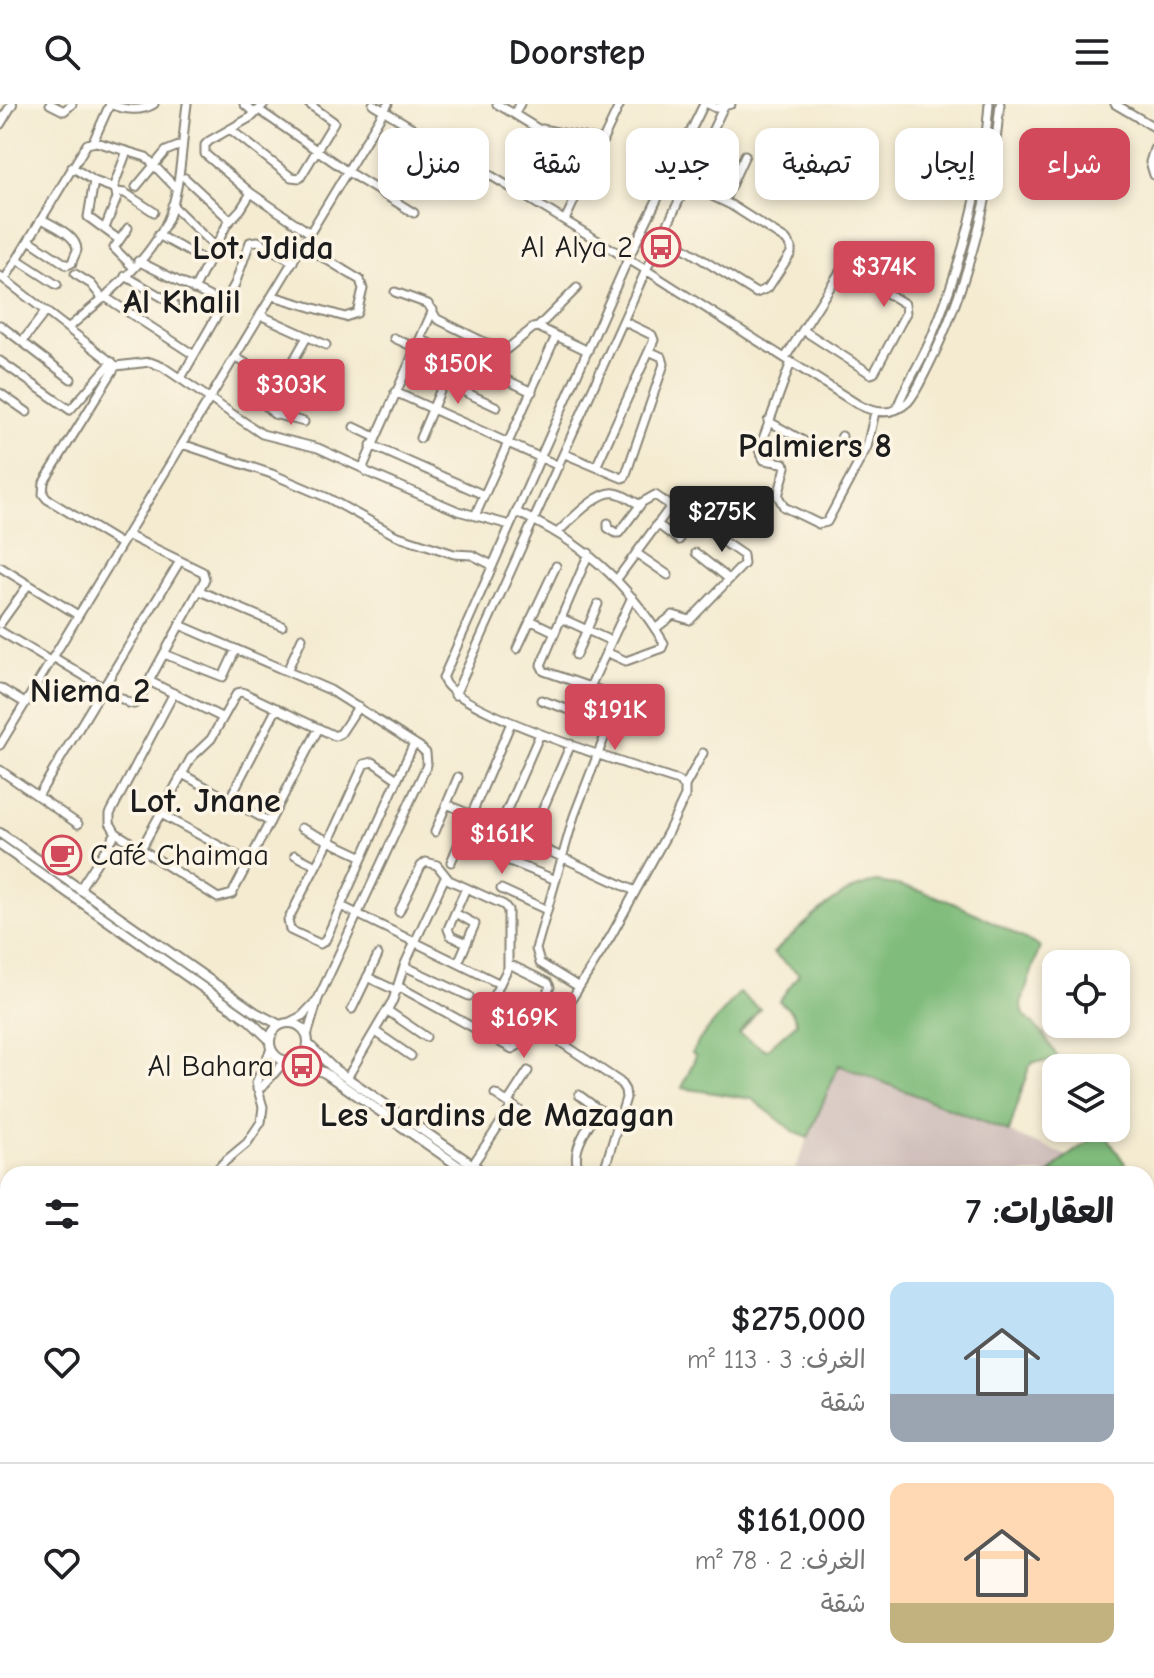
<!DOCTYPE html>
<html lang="ar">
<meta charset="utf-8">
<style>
:root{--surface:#fff;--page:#f2f2f2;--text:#202124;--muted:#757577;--line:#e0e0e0;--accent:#d1495b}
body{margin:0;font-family:"Comic Neue","Playpen Sans Arabic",sans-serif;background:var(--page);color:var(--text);direction:rtl;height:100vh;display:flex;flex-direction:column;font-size:30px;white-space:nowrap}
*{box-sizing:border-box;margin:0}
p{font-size:26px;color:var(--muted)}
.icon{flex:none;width:44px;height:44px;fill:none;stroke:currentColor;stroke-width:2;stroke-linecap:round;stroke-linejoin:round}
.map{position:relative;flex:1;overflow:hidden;direction:ltr}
.drawer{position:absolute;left:0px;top:1062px;width:1154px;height:512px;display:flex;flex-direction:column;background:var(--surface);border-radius:24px 24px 0 0;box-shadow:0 4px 12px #0003;direction:rtl}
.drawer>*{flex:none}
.hud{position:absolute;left:24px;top:24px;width:1106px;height:72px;direction:rtl;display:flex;gap:16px}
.buttons{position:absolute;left:1042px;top:846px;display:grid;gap:16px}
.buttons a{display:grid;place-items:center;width:88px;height:88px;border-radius:16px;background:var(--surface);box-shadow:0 4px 12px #0003;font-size:40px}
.price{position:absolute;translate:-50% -68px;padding:0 18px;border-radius:8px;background:var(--accent);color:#fff;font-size:26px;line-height:52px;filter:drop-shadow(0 2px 4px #0008)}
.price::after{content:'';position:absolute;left:50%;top:48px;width:24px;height:18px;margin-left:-12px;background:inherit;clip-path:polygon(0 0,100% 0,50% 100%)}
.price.current{background:#222;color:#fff}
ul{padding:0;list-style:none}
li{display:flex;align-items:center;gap:24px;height:200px;padding:0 40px}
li+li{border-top:2px solid var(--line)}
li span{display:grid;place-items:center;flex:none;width:224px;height:160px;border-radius:16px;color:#555}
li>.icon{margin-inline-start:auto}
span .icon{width:96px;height:96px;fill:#fffc;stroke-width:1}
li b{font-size:34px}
h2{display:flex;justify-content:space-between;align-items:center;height:96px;padding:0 40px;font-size:34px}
.chip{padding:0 28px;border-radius:16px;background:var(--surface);box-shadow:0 4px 12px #0003;font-size:28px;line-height:72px}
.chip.current{background:var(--accent);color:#fff}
header{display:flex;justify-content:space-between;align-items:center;height:104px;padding:0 40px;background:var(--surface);font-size:36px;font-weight:700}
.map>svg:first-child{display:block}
</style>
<header><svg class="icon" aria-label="menu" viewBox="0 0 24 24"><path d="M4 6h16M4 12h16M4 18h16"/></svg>Doorstep<svg class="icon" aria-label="search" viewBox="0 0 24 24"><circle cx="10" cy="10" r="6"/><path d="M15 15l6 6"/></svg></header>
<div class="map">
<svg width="1154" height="1574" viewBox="0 0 1154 1574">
<rect width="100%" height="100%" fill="#fcf5e5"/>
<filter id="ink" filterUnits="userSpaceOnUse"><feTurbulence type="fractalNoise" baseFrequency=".0125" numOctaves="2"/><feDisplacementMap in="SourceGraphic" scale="16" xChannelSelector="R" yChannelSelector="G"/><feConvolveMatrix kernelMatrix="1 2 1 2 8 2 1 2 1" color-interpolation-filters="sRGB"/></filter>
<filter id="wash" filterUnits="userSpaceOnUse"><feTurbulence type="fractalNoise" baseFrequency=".006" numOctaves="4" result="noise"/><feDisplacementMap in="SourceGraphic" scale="32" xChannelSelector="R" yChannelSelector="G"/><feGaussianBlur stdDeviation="1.8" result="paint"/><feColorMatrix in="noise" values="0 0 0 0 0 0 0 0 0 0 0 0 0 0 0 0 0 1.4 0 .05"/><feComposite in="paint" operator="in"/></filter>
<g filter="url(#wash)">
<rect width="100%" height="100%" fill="#f4ebd1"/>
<path fill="#d0c0bc" d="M838,961L1068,1052L1049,1070H793Z"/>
<path fill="#80bc7b" stroke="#4e6c4c" stroke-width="2" d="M876,778C936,784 987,815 1040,843L1021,900L1024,911L1044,931L1060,957L1033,958L1029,963L1009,1028L839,961L808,1034L796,1029L752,995L682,984L696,952L692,949L700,935L739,889L760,905L739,930L766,946L797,919L792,908L779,897L799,870L773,849C802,824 836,784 876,778Z
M1103,1027L1132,1070H1049L1068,1052Z"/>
</g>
<g filter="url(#ink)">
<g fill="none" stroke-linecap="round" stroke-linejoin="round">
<g stroke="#888476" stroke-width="11">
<path id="minor" d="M50,0L64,7L72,0
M110,0C124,6 141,8 154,0
M244,0L253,8L259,6L348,68L414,109
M264,0L253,12L209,37L205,41V50L251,89L310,129
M373,0L646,166L857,300C874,309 892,313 908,298C917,288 923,272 929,261C967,185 993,84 1000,0
M497,0L514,10L520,0
M708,0L716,4L731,0
M1115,0L1154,23
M514,10L593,59
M230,25L291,73L300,74L334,18L309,0
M542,25L603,37
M93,38L110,0
M1154,45L1150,58L1154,71
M72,63L94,77L113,84L127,47
M185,74L230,116
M94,77L88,113L118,135
M136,83L166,47L181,41
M117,88L125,89L154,108
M724,97L745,51
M172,101L215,143
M565,116L620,0
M105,124L117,94L115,83
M128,124L114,144L133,163
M158,131L208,158
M663,131L756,189L768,184L791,149V143L786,136L731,101L687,80
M29,136L67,161L72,159C72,157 77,147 77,146C77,131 52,121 42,115
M17,155L57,181
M138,157L224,200
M75,170L91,180L103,195
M0,172L115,261
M125,172L174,200
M5,175L87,40L96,38L146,53L176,84
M194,186L227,120L241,105L251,89
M395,188L428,200L437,215L500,246L507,245L533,224L538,223L588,247
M273,192L345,213L357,209L363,185L360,176L303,141
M105,193L194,251
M433,206L363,363L367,368L458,407L510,421
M260,211L326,241
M0,221L71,275
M538,223L577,184
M68,224C104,194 153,155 170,110C182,76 182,35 187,0
M394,234L416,244
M420,235L532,288
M22,238L46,207
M235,253L280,280
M785,254L841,166L845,164L905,200L906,209L874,269L871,270L803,226
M0,257L70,306L112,258
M791,258L759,346L764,356L783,359L786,363L778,392L784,403L819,420L827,418L867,343L875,308
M433,273L497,303
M181,274L235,180L250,138L258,137L293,158
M395,288L559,362
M0,289L27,308
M897,304C906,279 922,257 932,232C962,159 983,79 989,0
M768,317L827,350L833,349L842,332
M304,318L274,310L267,303L307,233
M354,323L375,333
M420,334L444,278
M182,340L272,370L328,394L395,431L454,450L472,451L492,461
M371,341L484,391
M565,350L622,374L625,373L664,260L662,253L649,247
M596,363L654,236L652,231L623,217
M516,408C581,437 627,477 664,539L662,544L626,557L606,548
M475,412L556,232
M608,419V424L616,429H619L641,400
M657,420L679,436
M557,429C570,417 598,386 615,389C624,390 631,397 639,400L655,391L743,451L744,460L690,516L673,511L655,525
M121,440L47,395L43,390L44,378L116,262L150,258L163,263L262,330L318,344L364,365
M636,449L668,471
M696,449L729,475
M0,463L78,511
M617,475L671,402
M200,487L282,522
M561,514L611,537
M530,516L555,528
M0,520L28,481
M180,521L330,586L420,643L426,649L427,661L318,895L307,932
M0,527L50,557
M517,545L556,462
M164,550L223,573L236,545
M576,551L598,500
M53,553L129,599L134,600L138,597L205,475L203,468L127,431
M287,567L302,534
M149,577L223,614
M590,583L632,493
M0,584L25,599
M174,589L110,710V719L116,729L218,794L232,790L319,624
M455,591L646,166L723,4
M541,596L610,620
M0,641L388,0
M0,666L78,720
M182,670L270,718
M397,675L373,658L364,660L329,737L288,816L290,826L320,840L325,837L414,639
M685,682L703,649
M38,692L180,457
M229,696L277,604
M447,700L635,787
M161,710L249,758
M301,724L363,753
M499,724L540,630
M435,728L458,673
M460,737L556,776
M529,737L571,640
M141,745L191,654L211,635L237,589L242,588L335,632L341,629L358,603
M295,751L316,762
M451,758L511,619
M466,784L448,825L451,832L467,839
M501,785L547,806
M79,786L116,729
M341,802L500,880
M399,808L421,762L426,758L437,761L449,776L504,801L508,806V864L476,926
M455,809L475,820L458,859
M404,862L469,892
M367,873L397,887
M398,882L512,945L519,941L550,883L548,879L509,860
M579,883L540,859L536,845L574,712L618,598L613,591L544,567L541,561L589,449
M496,889L514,900L508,917
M352,905L378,851
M388,907L426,933
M288,919L302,912L318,895
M376,928L411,952
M347,974L393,896L404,862L445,773
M257,985L262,983L285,957
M495,990L519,1006
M579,991L598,1005L620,1014
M508,998L528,967
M473,1060L512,1002
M213,1070L223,1059L247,1039L261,1018L263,1003L256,979L271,945
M582,1070C566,1051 588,1024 598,1005
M603,1070L626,994L625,986L620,978L556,935L553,925L611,832L668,728L685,692V682L678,677C642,665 448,606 443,574L628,155L704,0
M0,1411L8,1417
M0,1473L8,1480
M103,1566L104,1574
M229,1566L231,1574
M923,1566L937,1574
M237,1574L270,1569L290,1574
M317,1574L321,1566
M787,1574L790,1566
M797,1574L800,1566"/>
</g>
<g stroke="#888476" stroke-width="12">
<path id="major" d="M0,20L12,0
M0,729L255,908L280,921
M0,741L249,916L270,936
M270 938a19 19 0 1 1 38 0a19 19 0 1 1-38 0Z
M308,940L334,965L486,1070
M295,956L325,969L470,1070
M1146,1471L1154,1474
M1146,1483L1154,1487"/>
</g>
<use href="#minor" stroke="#fff" stroke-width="7"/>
<use href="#major" stroke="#fff" stroke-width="8"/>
</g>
</g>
<defs>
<g id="bus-ring" transform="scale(2)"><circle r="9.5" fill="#fcf5e5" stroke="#d1495b" stroke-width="1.5"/><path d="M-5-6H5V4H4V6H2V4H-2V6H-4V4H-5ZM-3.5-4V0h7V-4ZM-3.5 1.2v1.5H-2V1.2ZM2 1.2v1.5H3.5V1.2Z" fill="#d1495b"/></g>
<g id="cafe-ring" transform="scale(2)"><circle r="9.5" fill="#fcf5e5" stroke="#d1495b" stroke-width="1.5"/><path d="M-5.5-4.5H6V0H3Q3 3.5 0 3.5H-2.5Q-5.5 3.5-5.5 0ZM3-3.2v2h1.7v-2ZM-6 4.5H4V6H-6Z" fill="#d1495b"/></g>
</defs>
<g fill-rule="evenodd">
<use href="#bus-ring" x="661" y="143"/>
<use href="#cafe-ring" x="62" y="751"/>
<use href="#bus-ring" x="302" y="962"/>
</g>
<g text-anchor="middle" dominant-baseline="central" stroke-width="7" stroke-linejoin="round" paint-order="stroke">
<g font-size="30" fill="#1c1c1c" stroke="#fcf5e5" text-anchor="end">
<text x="633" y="143">Al Alya 2</text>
<text x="90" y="751" text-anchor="start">Café Chaimaa</text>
<text x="274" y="962">Al Bahara</text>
</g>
<g font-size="34" font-weight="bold" fill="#1c1c1c" stroke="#fcf5e5">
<text x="263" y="144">Lot. Jdida</text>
<text x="182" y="198">Al Khalil</text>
<text x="815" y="342">Palmiers 8</text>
<text x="90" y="587">Niema 2</text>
<text x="205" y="697">Lot. Jnane</text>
<text x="497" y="1011">Les Jardins de Mazagan</text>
</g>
</g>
</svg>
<div class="buttons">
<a><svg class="icon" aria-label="locate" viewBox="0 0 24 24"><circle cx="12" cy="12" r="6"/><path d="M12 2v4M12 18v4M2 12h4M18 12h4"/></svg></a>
<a><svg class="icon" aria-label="layers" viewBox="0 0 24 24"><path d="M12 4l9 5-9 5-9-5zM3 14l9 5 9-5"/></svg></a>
</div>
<b class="price" style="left:884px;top:205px">$374K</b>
<b class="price" style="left:458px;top:302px">$150K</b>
<b class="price" style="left:291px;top:323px">$303K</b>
<b class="price current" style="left:722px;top:450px">$275K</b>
<b class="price" style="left:615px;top:648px">$191K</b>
<b class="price" style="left:502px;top:772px">$161K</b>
<b class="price" style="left:524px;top:956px">$169K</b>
<div class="hud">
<a class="chip current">شراء</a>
<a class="chip">إيجار</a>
<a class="chip">تصفية</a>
<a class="chip">جديد</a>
<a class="chip">شقة</a>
<a class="chip">منزل</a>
</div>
<section class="drawer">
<h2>العقارات: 7<svg class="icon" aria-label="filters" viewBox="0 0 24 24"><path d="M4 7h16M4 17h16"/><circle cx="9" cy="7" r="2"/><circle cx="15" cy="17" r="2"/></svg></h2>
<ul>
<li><span style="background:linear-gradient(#bfe0f5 70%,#9aa5b1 0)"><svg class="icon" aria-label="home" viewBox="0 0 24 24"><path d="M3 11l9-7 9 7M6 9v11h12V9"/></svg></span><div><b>$275,000</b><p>الغرف: 3 · 113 m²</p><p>شقة</p></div><svg class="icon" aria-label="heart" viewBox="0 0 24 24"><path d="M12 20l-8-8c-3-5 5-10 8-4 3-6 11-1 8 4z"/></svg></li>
<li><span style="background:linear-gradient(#ffd9b3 75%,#c2b280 0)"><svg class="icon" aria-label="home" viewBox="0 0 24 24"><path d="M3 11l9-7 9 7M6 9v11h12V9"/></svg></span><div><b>$161,000</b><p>الغرف: 2 · 78 m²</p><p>شقة</p></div><svg class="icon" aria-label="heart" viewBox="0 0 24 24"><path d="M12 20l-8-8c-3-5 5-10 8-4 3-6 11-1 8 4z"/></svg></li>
</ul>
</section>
</div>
